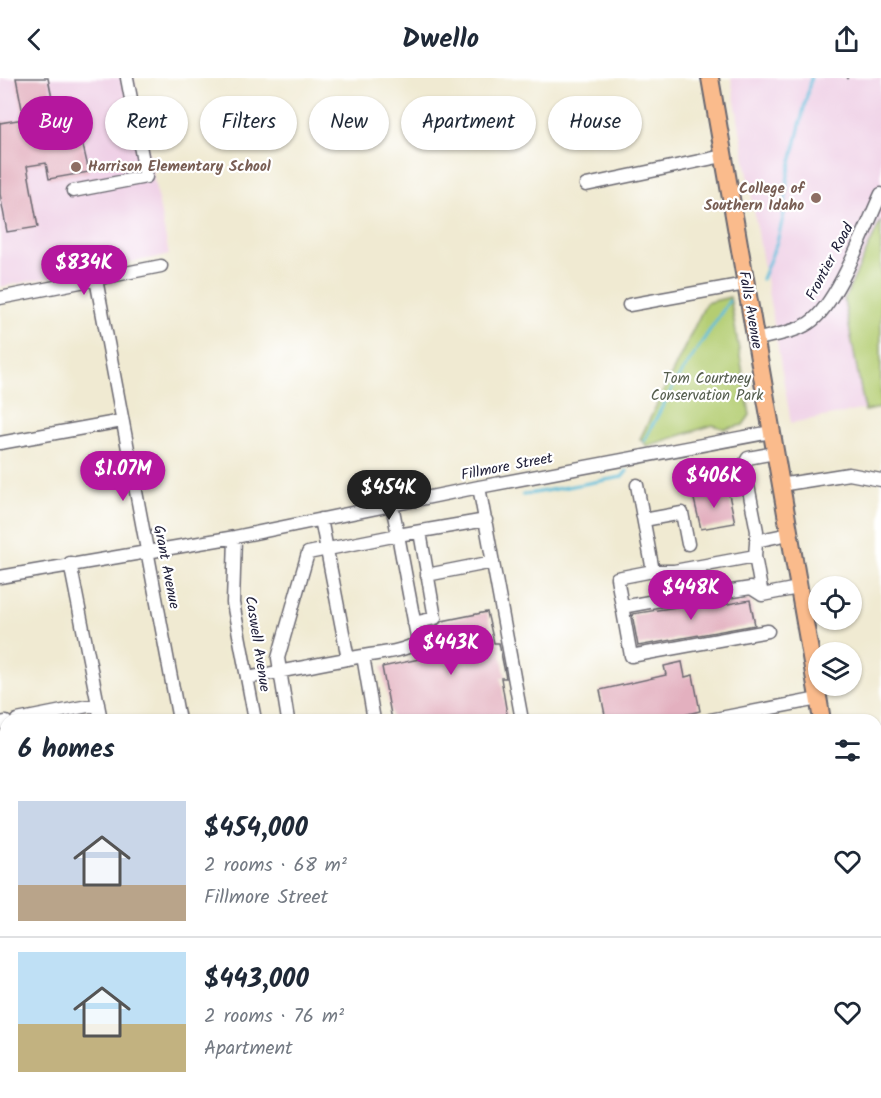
<!DOCTYPE html>
<meta charset="utf-8">
<style>
:root{--surface:#fff;--page:#f6f6f7;--text:#1f2937;--muted:#747a83;--line:#e0e1e3;--accent:#b5179e}
body{margin:0;font-family:Kalam,sans-serif;background:var(--page);color:var(--text);height:100vh;display:flex;flex-direction:column;font-size:22px;white-space:nowrap}
*{box-sizing:border-box;margin:0}
p{font-size:20px;color:var(--muted)}
.icon{flex:none;width:33px;height:33px;fill:none;stroke:currentColor;stroke-width:2;stroke-linecap:round;stroke-linejoin:round}
.map{position:relative;flex:1;overflow:hidden}
.sheet{position:absolute;left:0px;top:636px;width:882px;height:384px;display:flex;flex-direction:column;background:var(--surface);border-radius:18px 18px 0 0;box-shadow:0 2px 4px #0004}
.sheet>*{flex:none}
.top-card{position:absolute;left:18px;top:18px;width:846px;height:54px;display:flex;gap:12px}
.controls{position:absolute;left:808px;top:498px;display:grid;gap:12px}
.controls a{display:grid;place-items:center;width:54px;height:54px;border-radius:50%;background:var(--surface);box-shadow:0 2px 4px #0004;font-size:30px}
.price{position:absolute;translate:-50% -51px;padding:0 14px;border-radius:21px;background:var(--accent);color:#fff;font-size:20px;line-height:39px;filter:drop-shadow(0 2px 3px #0008)}
.price::after{content:'';position:absolute;left:50%;top:36px;width:18px;height:14px;margin-left:-9px;background:inherit;clip-path:polygon(0 0,100% 0,50% 100%)}
.price.on{background:#222;color:#fff}
ul{padding:0;list-style:none}
li{display:flex;align-items:center;gap:18px;height:150px;padding:0 18px}
li+li{border-top:2px solid var(--line)}
li span{display:grid;place-items:center;flex:none;width:168px;height:120px;border-radius:0px;color:#555}
li>.icon{margin-inline-start:auto}
span .icon{width:72px;height:72px;fill:#fffc;stroke-width:1}
li b{font-size:26px}
h2{display:flex;justify-content:space-between;align-items:center;height:72px;padding:0 18px;font-size:26px}
.chip{padding:0 21px;border-radius:27px;background:var(--surface);box-shadow:0 2px 4px #0004;font-size:21px;line-height:54px}
.chip.on{background:var(--accent);color:#fff}
header{display:flex;justify-content:space-between;align-items:center;height:78px;padding:0 18px;background:var(--surface);font-size:27px;font-weight:700}
.map>svg:first-child{display:block}
</style>
<header><svg class="icon" aria-label="back" viewBox="0 0 24 24"><path d="M15 5l-7 7 7 7"/></svg>Dwello<svg class="icon" aria-label="share" viewBox="0 0 24 24"><path d="M12 15V3M7 8l5-5 5 5M5 13v7h14v-7"/></svg></header>
<div class="map">
<svg width="881" height="1020" viewBox="0 0 881 1020">
<rect width="100%" height="100%" fill="#fff"/>
<filter id="ink" filterUnits="userSpaceOnUse"><feTurbulence type="fractalNoise" baseFrequency=".0167" numOctaves="2"/><feDisplacementMap in="SourceGraphic" scale="12" xChannelSelector="R" yChannelSelector="G"/><feConvolveMatrix kernelMatrix="1 2 1 2 8 2 1 2 1" color-interpolation-filters="sRGB"/></filter>
<filter id="wash" filterUnits="userSpaceOnUse"><feTurbulence type="fractalNoise" baseFrequency=".008" numOctaves="4" result="noise"/><feDisplacementMap in="SourceGraphic" scale="24" xChannelSelector="R" yChannelSelector="G"/><feGaussianBlur stdDeviation="1.35" result="paint"/><feColorMatrix in="noise" values="0 0 0 0 0 0 0 0 0 0 0 0 0 0 0 0 0 1.4 0 .05"/><feComposite in="paint" operator="in"/></filter>
<g filter="url(#wash)">
<rect width="100%" height="100%" fill="#f0ead2"/>
<path fill="#efd0e6" d="M0,0H134L169,177L0,209Z
M731,0H881V328L791,345Z"/>
<path fill="#b4cd72" stroke="#6b7856" stroke-width="1.5" d="M881,142V330L865,333L844,222Z
M730,219L750,337L743,347L725,351L713,347L647,368L640,361L706,225Z"/>
<g fill="none" stroke-linecap="round" stroke-linejoin="round">
<path stroke="#5dbedb" stroke-width="3" d="M762,201L777,164L785,132L787,102L811,0
M644,363L675,305L729,223
M523,417L622,399L627,393"/>
</g>
<g id="blocks">
<path fill="#e3b0bf" d="M16,0H48L55,35L75,32L89,94L49,101L46,85L27,88L38,149L7,154L0,116V45L24,41Z
M71,176L73,190L60,193L57,178Z
M728,412L735,445L701,451L693,417Z
M750,522L755,547L638,568L632,536L714,523L717,528Z
M487,534L494,565H499L506,600H501L508,642H392L382,589L424,580L422,571L426,565L440,563L437,548L442,543Z
M682,584L685,599L693,597L700,633L664,642H606L600,612L666,597L664,588Z"/>
</g>
</g>
<g filter="url(#ink)">
<use href="#blocks" fill-opacity="0" stroke="#6a6870" stroke-width="1.5"/>
<g fill="none" stroke-linecap="round" stroke-linejoin="round">
<g stroke="#6a6870" stroke-width="15">
<path id="minor" d="M586,107L723,78
M73,113L146,99L127,0
M96,201L179,642
M0,220L161,188
M629,227L745,206
M755,262C772,257 794,255 809,245C837,227 866,148 881,116
M0,365L122,343
M637,407L653,493L617,500L631,578L768,553
M780,407L849,396L881,402
M479,409L522,642
M392,427L398,457L486,442
M321,441L348,581
M644,442L682,435L688,466
M235,459L233,525L255,642
M756,463L789,456
M70,485L101,642
M653,493H674L755,478
M427,497L493,484
M0,499L235,459L479,409L771,354
M762,517L755,478L757,453L744,387L748,380L775,375
M622,529L704,514L719,515L751,510L762,517L798,510
M414,545L435,540L420,454
M363,578L374,642
M247,600C285,593 324,585 363,578C380,575 403,574 418,564L398,457L308,475L278,580L288,642
M17,642L98,626
M710,642L818,621
M0,645L6,644
M876,745H881
M0,787L6,786
M881,814L878,827L881,845
M0,848L6,836
M876,975L881,974
M139,1014L140,1020
M180,1014L181,1020
M205,1014L206,1020
M232,1014L233,1020
M336,1014L338,1020
M393,1014L394,1020
M535,1014L536,1020
M594,1014L595,1020
M611,1014L613,1020
M632,1014L633,1020
M652,1014L654,1020
M680,1014L681,1020
M708,1014L709,1020
M735,1014L736,1020
M757,1014L758,1020
M781,1014L782,1020
M811,1014L812,1020
M840,1014L842,1020
M862,1014L863,1020
M39,1020L66,1014"/>
</g>
<g stroke="#6a6870" stroke-width="20">
<path id="major" d="M710,0L822,642
M876,895L881,894
M876,932L881,960
M245,1020L275,1014"/>
</g>
<path stroke="#6a6870" stroke-width="1.5" stroke-dasharray="4.5 4.5" stroke-linecap="butt" d="M847,0L848,1"/>
<use href="#minor" stroke="#fff" stroke-width="12"/>
<use href="#major" stroke="#fabb8c" stroke-width="16"/>
</g>
</g>
<g fill="#8d6e63" stroke="#fff" stroke-width="2">
<circle cx="76" cy="89" r="6"/>
<circle cx="816" cy="120" r="6"/>
</g>
<g text-anchor="middle" dominant-baseline="central" stroke-width="4.5" stroke-linejoin="round" paint-order="stroke">
<g font-size="15" font-weight="bold" fill="#785e54" stroke="#fff" text-anchor="start">
<text x="88" y="89">Harrison Elementary School</text>
<text x="804" y="111" text-anchor="end">College of<tspan x="804" dy="17">Southern Idaho</tspan></text>
</g>
<g font-size="15" fill="#22223b" stroke="#fff">
<text transform="translate(830 184) rotate(-62)">Frontier Road</text>
<text transform="translate(750 232) rotate(80)">Falls Avenue</text>
<text transform="translate(507 389) rotate(-11)">Fillmore Street</text>
<text transform="translate(166 489) rotate(79)">Grant Avenue</text>
<text transform="translate(257 566) rotate(81)">Caswell Avenue</text>
</g>
<g font-size="15" fill="#555e4e" stroke="#fff">
<text x="707" y="301">Tom Courtney<tspan x="707" dy="17">Conservation Park</tspan></text>
</g>
</g>
</svg>
<div class="controls">
<a><svg class="icon" aria-label="locate" viewBox="0 0 24 24"><circle cx="12" cy="12" r="6"/><path d="M12 2v4M12 18v4M2 12h4M18 12h4"/></svg></a>
<a><svg class="icon" aria-label="layers" viewBox="0 0 24 24"><path d="M12 4l9 5-9 5-9-5zM3 14l9 5 9-5"/></svg></a>
</div>
<b class="price" style="left:84px;top:218px">$834K</b>
<b class="price" style="left:123px;top:424px">$1.07M</b>
<b class="price" style="left:714px;top:431px">$406K</b>
<b class="price on" style="left:389px;top:443px">$454K</b>
<b class="price" style="left:691px;top:543px">$448K</b>
<b class="price" style="left:451px;top:598px">$443K</b>
<div class="top-card">
<a class="chip on">Buy</a>
<a class="chip">Rent</a>
<a class="chip">Filters</a>
<a class="chip">New</a>
<a class="chip">Apartment</a>
<a class="chip">House</a>
</div>
<section class="sheet">
<h2>6 homes<svg class="icon" aria-label="filters" viewBox="0 0 24 24"><path d="M4 7h16M4 17h16"/><circle cx="9" cy="7" r="2"/><circle cx="15" cy="17" r="2"/></svg></h2>
<ul>
<li><span style="background:linear-gradient(#c9d6e8 70%,#b9a48a 0)"><svg class="icon" aria-label="home" viewBox="0 0 24 24"><path d="M3 11l9-7 9 7M6 9v11h12V9"/></svg></span><div><b>$454,000</b><p>2 rooms · 68 m²</p><p>Fillmore Street</p></div><svg class="icon" aria-label="heart" viewBox="0 0 24 24"><path d="M12 20l-8-8c-3-5 5-10 8-4 3-6 11-1 8 4z"/></svg></li>
<li><span style="background:linear-gradient(#bfe0f5 60%,#c2b280 0)"><svg class="icon" aria-label="home" viewBox="0 0 24 24"><path d="M3 11l9-7 9 7M6 9v11h12V9"/></svg></span><div><b>$443,000</b><p>2 rooms · 76 m²</p><p>Apartment</p></div><svg class="icon" aria-label="heart" viewBox="0 0 24 24"><path d="M12 20l-8-8c-3-5 5-10 8-4 3-6 11-1 8 4z"/></svg></li>
</ul>
</section>
</div>
